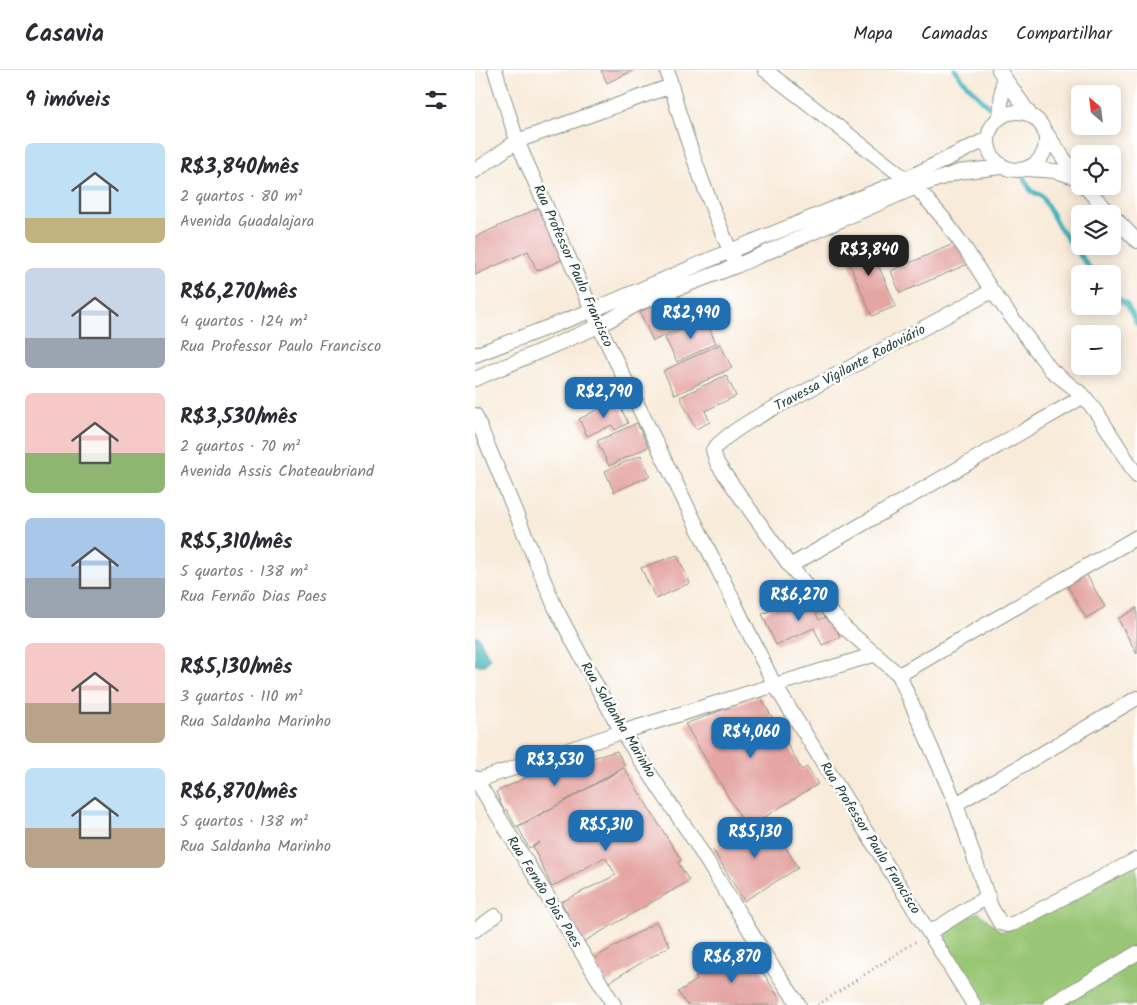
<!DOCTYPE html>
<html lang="pt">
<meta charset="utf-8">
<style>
:root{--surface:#fff;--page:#f7f7f7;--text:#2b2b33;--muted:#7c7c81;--line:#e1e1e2;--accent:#1f6fb2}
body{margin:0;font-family:Kalam,sans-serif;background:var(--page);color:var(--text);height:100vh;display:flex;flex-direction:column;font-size:19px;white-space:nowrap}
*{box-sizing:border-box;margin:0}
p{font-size:16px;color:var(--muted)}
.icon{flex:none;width:28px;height:28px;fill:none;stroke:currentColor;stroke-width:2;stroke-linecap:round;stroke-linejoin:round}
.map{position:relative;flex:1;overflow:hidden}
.sheet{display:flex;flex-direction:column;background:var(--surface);width:475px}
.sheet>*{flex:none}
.needle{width:32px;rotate:332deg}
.buttons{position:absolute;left:596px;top:15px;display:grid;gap:10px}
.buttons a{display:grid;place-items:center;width:50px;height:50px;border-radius:8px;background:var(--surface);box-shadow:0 2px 12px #0003;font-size:25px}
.price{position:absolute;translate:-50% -42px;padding:0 11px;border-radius:10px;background:var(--accent);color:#fff;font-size:16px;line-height:32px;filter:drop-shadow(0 1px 2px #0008)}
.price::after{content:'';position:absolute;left:50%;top:30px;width:15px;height:11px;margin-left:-8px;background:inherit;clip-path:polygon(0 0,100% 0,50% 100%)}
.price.current{background:#222;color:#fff}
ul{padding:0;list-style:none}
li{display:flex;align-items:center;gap:15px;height:125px;padding:0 25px}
li span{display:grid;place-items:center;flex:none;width:140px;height:100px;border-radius:8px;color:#555}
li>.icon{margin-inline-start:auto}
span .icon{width:60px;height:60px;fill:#fffc;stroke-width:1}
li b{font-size:21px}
h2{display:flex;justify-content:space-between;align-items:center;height:60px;padding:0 25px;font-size:21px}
header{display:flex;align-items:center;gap:30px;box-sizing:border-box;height:70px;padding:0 25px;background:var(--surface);border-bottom:1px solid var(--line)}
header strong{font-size:24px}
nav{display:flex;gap:28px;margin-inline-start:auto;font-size:18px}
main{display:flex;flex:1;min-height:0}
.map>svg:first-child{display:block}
</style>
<header>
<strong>Casavia</strong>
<nav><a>Mapa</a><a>Camadas</a><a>Compartilhar</a></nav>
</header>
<main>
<section class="sheet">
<h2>9 imóveis<svg class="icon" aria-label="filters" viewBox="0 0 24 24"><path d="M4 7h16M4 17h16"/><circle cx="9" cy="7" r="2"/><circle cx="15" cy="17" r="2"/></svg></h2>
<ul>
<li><span style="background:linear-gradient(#bfe0f5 75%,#c2b280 0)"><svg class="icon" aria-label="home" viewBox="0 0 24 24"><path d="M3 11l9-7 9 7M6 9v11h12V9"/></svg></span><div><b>R$3,840/mês</b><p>2 quartos · 80 m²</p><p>Avenida Guadalajara</p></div></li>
<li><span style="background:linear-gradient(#c9d6e8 70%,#9aa5b1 0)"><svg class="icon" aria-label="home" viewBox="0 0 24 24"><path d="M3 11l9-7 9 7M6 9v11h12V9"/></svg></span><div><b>R$6,270/mês</b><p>4 quartos · 124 m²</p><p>Rua Professor Paulo Francisco</p></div></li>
<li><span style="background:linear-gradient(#f6c9c9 60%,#8fb573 0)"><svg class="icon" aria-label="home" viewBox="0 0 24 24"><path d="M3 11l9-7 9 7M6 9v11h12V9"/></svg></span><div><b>R$3,530/mês</b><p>2 quartos · 70 m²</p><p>Avenida Assis Chateaubriand</p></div></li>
<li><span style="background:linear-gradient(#a9c7e8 60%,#9aa5b1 0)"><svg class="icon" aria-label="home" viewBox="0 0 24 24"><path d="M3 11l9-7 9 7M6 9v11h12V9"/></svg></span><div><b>R$5,310/mês</b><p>5 quartos · 138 m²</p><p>Rua Fernão Dias Paes</p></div></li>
<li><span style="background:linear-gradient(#f6c9c9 60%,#b9a48a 0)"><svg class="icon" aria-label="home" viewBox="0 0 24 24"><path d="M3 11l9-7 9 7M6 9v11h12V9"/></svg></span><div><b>R$5,130/mês</b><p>3 quartos · 110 m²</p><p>Rua Saldanha Marinho</p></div></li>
<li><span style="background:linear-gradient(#bfe0f5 60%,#b9a48a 0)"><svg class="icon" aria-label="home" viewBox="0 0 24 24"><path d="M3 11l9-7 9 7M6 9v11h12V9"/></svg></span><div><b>R$6,870/mês</b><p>5 quartos · 138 m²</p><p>Rua Saldanha Marinho</p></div></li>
</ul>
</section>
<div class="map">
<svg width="662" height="935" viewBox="0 0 662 935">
<rect width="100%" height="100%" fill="#fff"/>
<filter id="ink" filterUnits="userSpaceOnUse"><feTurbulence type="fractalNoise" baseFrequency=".02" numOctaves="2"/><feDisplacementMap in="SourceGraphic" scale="10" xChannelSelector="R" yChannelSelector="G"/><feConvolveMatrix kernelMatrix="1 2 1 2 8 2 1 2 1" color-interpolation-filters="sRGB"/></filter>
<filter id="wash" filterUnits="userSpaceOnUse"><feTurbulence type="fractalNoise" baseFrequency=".0096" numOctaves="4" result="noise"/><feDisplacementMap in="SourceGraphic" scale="20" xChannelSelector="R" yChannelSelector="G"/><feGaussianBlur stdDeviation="1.12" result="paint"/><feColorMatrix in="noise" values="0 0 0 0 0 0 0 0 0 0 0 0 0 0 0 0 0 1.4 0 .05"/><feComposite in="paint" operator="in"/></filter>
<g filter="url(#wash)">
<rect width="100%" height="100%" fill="#f8ebda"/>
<path fill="#99c674" stroke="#5c8254" d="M662,787V935H509L461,864L503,842L527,862Z"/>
<path fill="#44b4bc" stroke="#327878" d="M0,566H3L15,588L10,595H0Z"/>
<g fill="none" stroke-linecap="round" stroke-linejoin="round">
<path stroke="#44b4bc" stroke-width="5" d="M480,0C492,17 508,30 522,45
M546,103L556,121L567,126L584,157L619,204
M638,224L652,235L662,254"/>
</g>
<g id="blocks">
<path fill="#e4a5a3" d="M126,0H159L132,13Z
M70,135L93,187L62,201L53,181L0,205V167Z
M392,169L421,236L397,246L368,179Z
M483,172L493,194L425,223L416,201Z
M204,224L217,253L178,271L165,242Z
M230,249L241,273L202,292L190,268Z
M245,274L257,298L200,325L188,301Z
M251,305L261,326L230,341L235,352L221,359L205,327Z
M142,330L153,353L140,360L137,355L112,366L104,349Z
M162,353L173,377L134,396L122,371Z
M166,385L175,406L139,422L130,401Z
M202,485L215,513L181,529L166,498Z
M610,502L630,537L611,548L591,513Z
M332,524L344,550L355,545L365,567L347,575L339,558L301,575L287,544Z
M662,538V584L643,549Z
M285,626L327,700L332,697L343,714L272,758L210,654Z
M142,681L150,696L92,730L41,757L31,739L29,741L21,722L52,707Z
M149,698L206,790L203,792L214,811L108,872L86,832L141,805L130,787L77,817L58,777L65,772L54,778L43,757Z
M292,747L323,798L269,831L238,780Z
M181,852L195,876L132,913L118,889Z
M271,875L304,928L303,935H212L203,922L222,910L220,907Z"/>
</g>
</g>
<g filter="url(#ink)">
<use href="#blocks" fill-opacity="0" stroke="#8c9487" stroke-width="1"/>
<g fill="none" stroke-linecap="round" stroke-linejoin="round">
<g stroke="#8c9487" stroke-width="16">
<path id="street" d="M20,0L42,71L124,256L299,614L499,935
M192,0C208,65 232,127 258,188
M290,0L441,117L468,148L491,180L517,221L576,300L609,326L626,349L662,406
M524,0L556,46
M513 71a29 29 0 1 1 58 0a29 29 0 1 1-58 0Z
M525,48L528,7
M569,60L605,112
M552,99L581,101L600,107
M0,101L42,71L196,16
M609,116L636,144
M638,146L662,171
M517,221C456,254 395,287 335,319C306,335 258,356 238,380L242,393L248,402L315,496L333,517L370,558L424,605L481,734L516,837L525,853L533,855L540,853L662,789
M0,285L118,240L255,181L431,109L512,69
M0,309L124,256L164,233L261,196L441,117L483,102L527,97
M0,345L80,537L127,626L147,662L219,770L293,890L324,935
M315,496L609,326
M424,605L662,467
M0,708L139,935
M0,711L147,662L401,584
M481,734L662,628
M0,860L20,846
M454,863L513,826
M575,935L662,883"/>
</g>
<path stroke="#8c9487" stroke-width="3" stroke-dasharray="1 4" stroke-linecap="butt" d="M343,935L443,870"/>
<use href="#street" stroke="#fff" stroke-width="14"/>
</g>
</g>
<g text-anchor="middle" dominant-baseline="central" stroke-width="5" stroke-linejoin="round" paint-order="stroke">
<g font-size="14" fill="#1f3d34" stroke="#fff">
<text transform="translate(98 196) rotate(66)">Rua Professor Paulo Francisco</text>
<text transform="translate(375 298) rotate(-28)">Travessa Vigilante Rodoviário</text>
<text transform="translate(143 650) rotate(59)">Rua Saldanha Marinho</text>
<text transform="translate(395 768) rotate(58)">Rua Professor Paulo Francisco</text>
<text transform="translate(69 822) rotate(58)">Rua Fernão Dias Paes</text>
</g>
</g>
</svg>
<div class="buttons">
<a><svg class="needle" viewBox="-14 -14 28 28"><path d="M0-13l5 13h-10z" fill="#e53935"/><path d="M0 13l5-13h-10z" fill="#7c7c81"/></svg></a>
<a><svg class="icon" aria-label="locate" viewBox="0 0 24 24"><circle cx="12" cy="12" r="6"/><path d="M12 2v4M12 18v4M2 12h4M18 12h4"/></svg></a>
<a><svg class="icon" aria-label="layers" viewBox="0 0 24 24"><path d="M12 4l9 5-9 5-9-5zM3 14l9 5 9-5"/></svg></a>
<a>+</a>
<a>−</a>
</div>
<b class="price current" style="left:394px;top:207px">R$3,840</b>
<b class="price" style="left:216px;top:270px">R$2,990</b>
<b class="price" style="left:129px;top:349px">R$2,790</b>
<b class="price" style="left:324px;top:552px">R$6,270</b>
<b class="price" style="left:276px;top:689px">R$4,060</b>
<b class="price" style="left:80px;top:717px">R$3,530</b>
<b class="price" style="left:131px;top:782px">R$5,310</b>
<b class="price" style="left:280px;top:789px">R$5,130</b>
<b class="price" style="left:257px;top:914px">R$6,870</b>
</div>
</main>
